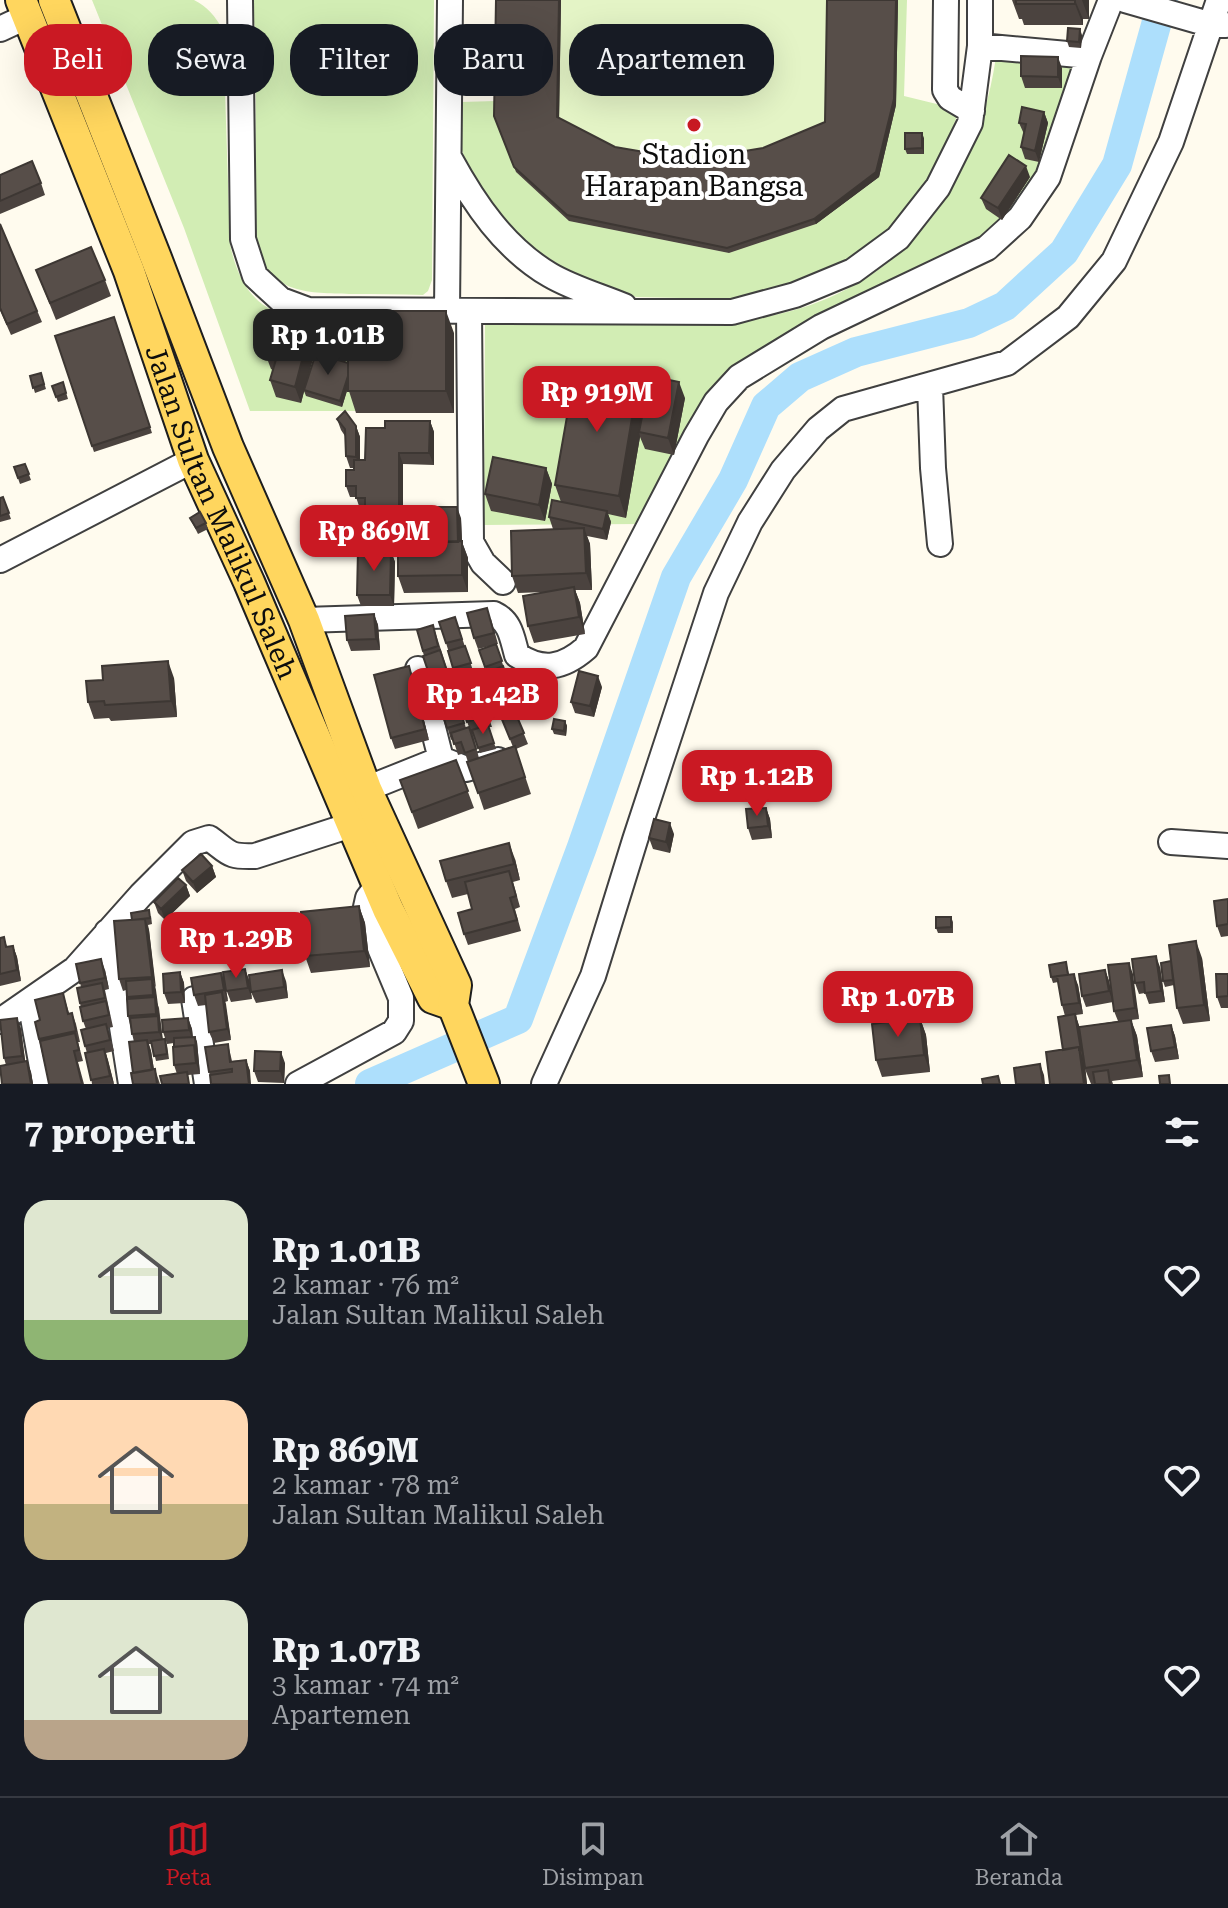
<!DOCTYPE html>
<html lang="id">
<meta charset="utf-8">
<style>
:root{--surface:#171b24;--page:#20242c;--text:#f1f3f6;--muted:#9ea1a6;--line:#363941;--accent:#ca1923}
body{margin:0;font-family:"Roboto Serif",serif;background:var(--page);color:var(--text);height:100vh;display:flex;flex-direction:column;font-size:30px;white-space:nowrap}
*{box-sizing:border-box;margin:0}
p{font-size:26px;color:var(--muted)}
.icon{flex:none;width:44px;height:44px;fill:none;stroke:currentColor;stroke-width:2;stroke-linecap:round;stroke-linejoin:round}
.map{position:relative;height:1084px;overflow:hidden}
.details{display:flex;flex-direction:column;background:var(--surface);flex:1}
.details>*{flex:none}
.hud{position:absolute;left:24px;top:24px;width:800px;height:72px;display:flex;gap:16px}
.price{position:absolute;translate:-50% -68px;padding:0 18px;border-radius:16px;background:var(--accent);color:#fff;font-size:26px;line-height:52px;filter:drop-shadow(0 2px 4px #0008)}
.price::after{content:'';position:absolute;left:50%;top:48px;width:24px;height:18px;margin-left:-12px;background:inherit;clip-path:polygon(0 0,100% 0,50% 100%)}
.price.selected{background:#222;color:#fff}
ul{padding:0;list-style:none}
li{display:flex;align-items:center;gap:24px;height:200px;padding:0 24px}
li span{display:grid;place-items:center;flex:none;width:224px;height:160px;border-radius:24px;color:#555}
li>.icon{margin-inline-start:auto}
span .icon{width:96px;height:96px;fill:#fffc;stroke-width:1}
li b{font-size:34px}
h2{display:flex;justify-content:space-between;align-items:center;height:96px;padding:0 24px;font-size:34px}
.pill{padding:0 28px;border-radius:32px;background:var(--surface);box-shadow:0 8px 32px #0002;font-size:28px;line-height:72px}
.pill.selected{background:var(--accent);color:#fff}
.dock{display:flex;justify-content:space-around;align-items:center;height:112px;border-top:2px solid var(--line);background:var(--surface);font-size:22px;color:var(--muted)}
.dock a{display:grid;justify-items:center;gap:4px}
.dock .selected{color:var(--accent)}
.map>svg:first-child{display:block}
</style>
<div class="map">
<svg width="1228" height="1084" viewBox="0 0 1228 1084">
<rect width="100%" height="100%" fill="#fffbee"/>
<path fill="#d2edb4" d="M92,0H194C208,7 215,16 223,30L230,244C245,316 285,321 349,322C373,322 398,322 423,322L419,411H250L184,228Z
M251,0H434L432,280L428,291L423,295C400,294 376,294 353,294C312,293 269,295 255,246L256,36Z
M893,0H907L904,96L953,108L957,116L946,146L926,180L902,218L877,244L829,270L793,286L728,299L636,297L573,274L532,247L498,214L470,174L460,144L461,102L496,101Z
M996,57L1079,65L1052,146L1018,209L980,240L821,314L732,366L643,524L484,525L485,323C544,322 603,321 661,321C689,321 718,323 746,320C893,301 975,197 996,57Z"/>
<path fill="#e4f4c6" d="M498,0H898L896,105L879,177L816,224L729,253L569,221L516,172L496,122Z"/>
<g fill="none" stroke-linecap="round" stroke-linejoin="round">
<path stroke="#addffc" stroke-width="30" d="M370,1084L518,1019L582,847L676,577L733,480L766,406L800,377L856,352L969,323L1005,306L1064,252L1117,165L1163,0"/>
<g stroke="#404040" stroke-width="28">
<path id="minor" d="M240,0L243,239L255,276L281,300L308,310L732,312L795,295L853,271L898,238L938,187L970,123L980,46V0
M946,0L945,90L950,98L972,111
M1125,0L1212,25H1226
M0,29L28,16
M980,46L1089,56
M450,159C474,203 504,248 550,275C572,288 600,296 624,306
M447,311L450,0
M469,311L471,542L483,563L503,582
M930,386L933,468L940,544
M0,560L193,460
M304,620L494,614C511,622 512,638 517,655C543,672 563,668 586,648L696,436L716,402L739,377L821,327L987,248L1020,218L1048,177L1089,56L1111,0
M418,669L441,759
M366,789L441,759L466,769L498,760
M1171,842L1228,846
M107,932L131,1084
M194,999L207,1084
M30,1001L45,1084
M0,1021L75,969L141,895L193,843L209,838C230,853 227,857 255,856L351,825
M298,1084L394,1032L401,1021V998L367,917L366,907L368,898L378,885
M544,1084L593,976L635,840L716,593L750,522L783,470L818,429L843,409L1007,363L1068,317L1114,261L1171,142L1219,0"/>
</g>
<g stroke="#1e1e1e" stroke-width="34">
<g id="major">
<path id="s1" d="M21,0L129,271L193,460L249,582L388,909L433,998L453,1005"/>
<path d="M54,0L156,258L228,447L304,620L366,789L456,985L453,1005L484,1084"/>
</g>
</g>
<use href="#minor" stroke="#fff" stroke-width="24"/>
<use href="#major" stroke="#ffd65e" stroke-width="30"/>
</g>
<path fill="#4b433f" d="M496,0H561L559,118L615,147L691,160L763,148L825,122L827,0H898L896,105L879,177L816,224L729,253L569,221L516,172L494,116Z
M1012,0H1089V19H1083V25H1024L1022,19H1019Z
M1082,35L1081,48L1069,47L1067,41Z
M1062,68V88H1025L1021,76Z
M1044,112L1048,123L1039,162L1025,159L1021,147L1024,134L1019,123Z
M924,138V154H907L905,149Z
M0,175L41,183L45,195L0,214Z
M1030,177L1002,220L986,209L981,198Z
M0,224L42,322L11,335L0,310Z
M36,270L105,280L111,296L56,320Z
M114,317L152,433L94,452L55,336Z
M454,333V413H356L348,388L342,407L306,396L304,391L301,403L276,397L270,380L273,370L271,369L265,353L281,338L309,334L315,351L306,385L348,363Z
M41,373L46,389L35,393L30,376Z
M63,382L68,399L58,402L52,386Z
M685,398L674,455L645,449L640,437L626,518L608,514L611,522L607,540L587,536L590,544L592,590H575L580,603L585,634L534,643L528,626L545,592L518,593L512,576L553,529L549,517L561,502L555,485L645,401Z
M337,419L356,426L360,437V460H365L385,428L430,421L434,432V465L403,464V506H429L433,517L461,518L462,542L468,558V592L404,593L398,576V552H391L395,562L394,606H361L357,595L384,551L380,541H369L365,530V509H360L356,497H350L346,486L354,468H350L346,456L345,436L341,430Z
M25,464L31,480L20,484L14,467Z
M546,468L552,484L545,521L491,511L485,494Z
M3,497L11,519L0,522V498Z
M190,518L206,523L208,529L198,534Z
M374,614L378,625L380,650L351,651L347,640Z
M455,617L492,727H489L496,749L480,753L473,733H472L479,758L513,747L501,717L505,716L498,694L496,695L479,650L494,645L478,649L474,638L491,619L498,644H496L509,683L526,678L537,711L517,717L528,744L516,749L531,794L484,810L465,753L458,755L453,739L451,740L436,688H434L423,656H424L417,630L433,625L466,728L469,727L460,702L464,701L446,643Z
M413,677L429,740L395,749L391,738Z
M174,678L177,717L111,721L109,718L94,719L88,702Z
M602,687L594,717L575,713L571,702Z
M565,721L567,726L566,736L554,734L552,729Z
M456,760L474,808L418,829L400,780Z
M766,808L770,819L772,838L752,840L748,828Z
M674,834L670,853L653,849L649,838Z
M515,859L520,880L513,882L520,907L515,909L521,931L468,945L464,934L472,909L468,894L452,898L446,881Z
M212,866L216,877L197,893L186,881L182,870Z
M186,885L190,896L165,920L158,913L154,902Z
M1228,900V936L1221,937L1217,926Z
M359,906L365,923L370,967L311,973L305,956Z
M151,916L152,924L148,925L149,930L157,1003L159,1008L163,1040L165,1039L167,1045L169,1059L156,1061L152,1044H149L151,1051L154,1070L155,1069L160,1084H133L134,1042L128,1016L126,990L123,991L119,979L132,920Z
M951,917L953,922V933H938L936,928Z
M4,937L7,947L13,946L17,957L21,981L0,986V938Z
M1202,958L1210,1021L1183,1024L1177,1008L1174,985L1165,987L1163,981Z
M1066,962L1069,974L1078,985L1083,1014L1076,1015L1079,1027L1118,1021L1114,1011L1129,963L1139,1019L1131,1020L1137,1036L1143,1077L1112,1081L1113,1084H1091L1085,1069L1087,1084H1050L1063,1049L1065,1016L1062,1005L1058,982L1053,983L1051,977Z
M1160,967L1165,1002L1149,1004L1145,993L1139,994L1135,983Z
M245,969L249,980L252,999L231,1002L226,989L228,1001L225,1002L231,1040L214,1043L209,1032L206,1005L198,1006L194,995L221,973L225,984Z
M105,970L109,989L105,990L113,1027L108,1028L114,1051L106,1053L114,1084H92L87,1053L85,1046L86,1029L83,1021L80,1003L81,987L80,983Z
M1105,970L1109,981L1113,1002L1086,1007L1082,996Z
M180,972L184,983L185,1003L168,1004L164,993Z
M1228,974V1008H1221L1217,997Z
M286,981L288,998L256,1003L251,992Z
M63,993L69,1013H72L76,1024L80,1042H78L83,1061L78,1062L84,1084H49L35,1022L40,1020Z
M17,1018L21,1029L25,1061L31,1072L33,1084H2L6,1065L4,1058Z
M188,1018L192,1029L193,1037H195L197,1042L200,1074L188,1075L177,1074L174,1065V1043L167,1044L163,1032Z
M920,1018L926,1035L930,1072L882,1077L876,1060Z
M1171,1025L1175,1036L1179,1059L1155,1062L1151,1051Z
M228,1044L232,1061L246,1060L250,1071L210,1076L209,1072Z
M285,1063L284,1083L258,1082L254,1071Z"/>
<path fill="#3d3733" d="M559,0H561L559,123L557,117Z
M896,0H898L896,105L879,177L816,224L814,219Z
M1075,0L1083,19V25L1075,4Z
M1082,0H1089V19Z
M1080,29L1082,35L1081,48L1079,42Z
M1058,57L1062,68V88L1058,77Z
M1044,112L1048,123L1039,162L1035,151Z
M922,133L924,138V154L922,148Z
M1026,166L1030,177L1002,220L998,208Z
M446,311L454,333V413L446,391Z
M309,334L315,351L301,403L295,387Z
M351,365L353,370L342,407L340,401Z
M638,382L646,404L639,432L640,437L626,518L619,496Z
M679,382L685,398L674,455L668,438Z
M430,421L434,432V465L429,453Z
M356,426L360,437V468L356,457Z
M399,453L403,464V517L399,506Z
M546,468L552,484L545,521L539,505Z
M429,506L433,517V552L429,541Z
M457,507L461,518L462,542L468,558V592L462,575L458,543Z
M607,511L611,522L607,540L603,529Z
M584,528L590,544L592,590L586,573Z
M391,551L395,562L394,606L390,595Z
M574,587L580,603L585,634L579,617Z
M374,614L378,625L380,650L376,639Z
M168,661L174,678L177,717L171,701Z
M409,666L413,677L429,740L425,729Z
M598,676L602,687L594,717L590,706Z
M565,721L567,726L566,736L564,731Z
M766,808L770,819L772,838L768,826Z
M670,823L674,834L670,853L666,842Z
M509,843L515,859L520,880L514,864Z
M212,866L216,877L197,893L193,882Z
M186,885L190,896L165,920L161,909Z
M359,906L365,923L370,967L364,951Z
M145,919L149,930L156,988L152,977Z
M1196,941L1202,958L1210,1021L1204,1005Z
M13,946L17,957L21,981L17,970Z
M1156,956L1160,967L1165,1002L1161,991Z
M101,959L105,970L109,989L105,978Z
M1129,963L1133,974L1139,1019L1135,1008Z
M245,969L249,980L252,999L248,988Z
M282,970L286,981L288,998L284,987Z
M1105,970L1109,981L1113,1002L1109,991Z
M180,972L184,983L185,1003L181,992Z
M221,973L225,985L228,1001L224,990Z
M1074,974L1078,985L1083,1014L1079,1003Z
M152,979L156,990L163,1043L159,1032L155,1001L153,995Z
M222,992L226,1004L231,1040L227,1029Z
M1075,1014L1079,1025L1085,1061L1081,1050Z
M17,1018L21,1029L26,1067L22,1056Z
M188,1018L192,1029L193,1042L189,1030Z
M920,1018L926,1035L930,1072L924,1055Z
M1131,1020L1137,1036L1143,1077L1137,1060Z
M1171,1025L1175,1036L1179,1059L1175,1047Z
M195,1037L197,1042L200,1074L196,1063L194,1045Z
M147,1040L151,1051L156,1082L152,1071Z
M1079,1047L1085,1064L1087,1084H1084Z
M104,1049L108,1060L114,1084L110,1076Z
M281,1052L285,1063L284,1083L280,1071Z
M246,1060L250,1071L251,1084H249Z
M27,1061L31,1072L33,1084H31Z
M1040,1064L1044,1075L1045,1084H1043Z"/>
<path fill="#574e49" stroke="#3d3733" stroke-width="2" d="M496,0H559L557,117L615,147L691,160L763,148L825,122L827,0H896L894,99L876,172L814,219L727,248L567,215L514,167L494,116Z
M1016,0H1075V4H1016Z
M1068,28L1080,29L1079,42L1067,41Z
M1021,56L1058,57V77L1021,76Z
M1022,107L1044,112L1035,151L1021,147L1026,124L1019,123Z
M905,133H922V148L905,149Z
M1009,155L1026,166L998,208L981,198Z
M32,161L41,183L0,201V175Z
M0,224L37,311L7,324L0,308Z
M91,247L105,280L50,303L36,270Z
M348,311H446V391H348Z
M114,317L150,427L92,446L55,336Z
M284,328L309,334L295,387L270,380L277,356L265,353L270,336L281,338Z
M316,353L348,363V376L340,401L304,390Z
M575,371L638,382L619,496L555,485Z
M41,373L44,384L33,388L30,376Z
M650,376L679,382L668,438L639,432Z
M63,382L66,393L56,397L52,386Z
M345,411L356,426V457L346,456L345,429L337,419Z
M385,421H430L429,453H399V506H429V541H380V530H365V498H356V486H346V470H354V460H365L366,428H385Z
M493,457L546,468L539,505L485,494Z
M25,464L29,474L18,478L14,467Z
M3,497L9,513L0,516V498Z
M552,500L607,511L603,529L549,517Z
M433,507H457L458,542H433Z
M200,512L206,523L196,528L190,518Z
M584,528L586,573L512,576L511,531Z
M462,541V575L398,576V543Z
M358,550L391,551L390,595H357Z
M574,587L579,617L528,626L523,596Z
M487,608L494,633L474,638L467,613Z
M374,614L376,639L347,640L345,616Z
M455,617L462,639L446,643L439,622Z
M433,625L438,646L423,651L417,630Z
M496,644L502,661L485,667L479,650Z
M465,646L471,663L453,668L448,651Z
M440,650L447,671L430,677L423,656Z
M168,661L171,701L105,705L104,701L88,702L86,681L103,680L102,666Z
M409,666L425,729L391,738L374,675Z
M503,666L509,683L496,687V688L494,689L488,672Z
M473,670L479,689L462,696L455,676Z
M579,671L598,676L590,706L571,702Z
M449,677L456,697L440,702L434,681Z
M526,678L533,700L503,709L496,687Z
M481,696L488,715L467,722L460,702Z
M458,702L464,723L447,728L440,707Z
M515,712L524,733L510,739L501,717Z
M554,719L565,721L564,731L552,729Z
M488,725L494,743L478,748L472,730Z
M469,727L476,749L465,753L461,742L454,744L451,733Z
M515,746L525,777L478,793L467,762Z
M456,760L468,791L412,812L400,780Z
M766,808L768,826L748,828L746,809Z
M654,819L670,823L666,842L649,838Z
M509,843L514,864L446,881L440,861Z
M201,854L212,866L193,882L182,870Z
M509,871L516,896L510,898L517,920L464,934L458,913L472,909L465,882Z
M178,878L186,885L161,909L154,902Z
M1228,899V924L1217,926L1214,901Z
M359,906L364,951L305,956L301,912Z
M149,910L150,918L132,920L131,913Z
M936,917H951V927L936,928Z
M145,919L152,977L119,979L114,921Z
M4,937L6,947L13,946L17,970L0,974V938Z
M1196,941L1204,1005L1177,1008L1169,945Z
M1156,956L1161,991L1145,993L1144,982L1135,983L1132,959Z
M101,959L105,978L80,983L76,964Z
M1171,961L1173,980L1163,981L1161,963Z
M1066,962L1068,975L1051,977L1049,965Z
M1129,963L1135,1008L1114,1011L1108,965Z
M245,969L248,988L226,991L223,972Z
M282,970L284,987L251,992L249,975Z
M1105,970L1109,991L1082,996L1079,974Z
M180,972L181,992L164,993L163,974Z
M221,973L224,990L194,995L191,978Z
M1074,974L1079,1003L1062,1005L1057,976Z
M1216,974H1228V996L1217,997Z
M152,979L153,995L127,997L126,981Z
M102,983L105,998L80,1003L77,988Z
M222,992L227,1029L209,1032L205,995Z
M63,993L68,1014L72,1013L76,1031L39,1039L35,1022L40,1020L35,1000Z
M155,997L156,1014L128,1016L127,999Z
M106,1001L109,1015L83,1021L80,1007Z
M1075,1014L1081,1050H1079V1047L1063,1050L1058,1017Z
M158,1016L159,1032L132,1034L130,1018Z
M17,1018L22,1056L4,1058L0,1020Z
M188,1018L189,1030L163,1032L162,1020Z
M920,1018L924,1055L876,1060L872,1024Z
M1131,1020L1137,1060L1085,1068L1079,1027Z
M106,1024L110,1040L85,1046L81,1030Z
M1171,1025L1175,1047L1151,1051L1147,1028Z
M75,1033L79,1050L74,1051L82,1084H49L40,1041Z
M195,1037L196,1051L194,1045L174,1047V1038Z
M165,1039L167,1054L154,1056L151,1041Z
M147,1040L152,1070L133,1073L129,1042Z
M228,1044L230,1062L246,1060L249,1084H211L210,1075L232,1072V1069L209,1072L205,1047Z
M194,1045L196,1063L174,1065L173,1047Z
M1079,1047L1084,1084H1050L1046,1052Z
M104,1049L110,1076L91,1080L85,1053Z
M255,1051L281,1052L280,1071H254Z
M27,1061L31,1084H2L0,1066Z
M1040,1064L1043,1084H1016L1014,1068Z
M155,1069L157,1084H133L131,1073Z
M1108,1070L1110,1084H1095L1093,1072Z
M187,1072L189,1084H162L160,1076Z
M1169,1075L1170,1084H1160L1159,1076Z
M998,1076L1000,1084H983L982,1079Z"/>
<circle fill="#ca1923" stroke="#fff" stroke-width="3" cx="694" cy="125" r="8"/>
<g text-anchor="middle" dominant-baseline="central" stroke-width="8" stroke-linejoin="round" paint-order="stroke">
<g font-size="28" fill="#0d0d0d" stroke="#fff">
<text x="694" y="154">Stadion<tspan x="694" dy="32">Harapan Bangsa</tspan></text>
</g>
<g font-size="28" fill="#0d0d0d" stroke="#fff">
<text stroke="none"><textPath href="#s1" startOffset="550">Jalan Sultan Malikul Saleh</textPath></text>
</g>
</g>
</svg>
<b class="price selected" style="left:328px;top:377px">Rp 1.01B</b>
<b class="price" style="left:597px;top:434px">Rp 919M</b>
<b class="price" style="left:374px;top:573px">Rp 869M</b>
<b class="price" style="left:483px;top:736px">Rp 1.42B</b>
<b class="price" style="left:757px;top:818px">Rp 1.12B</b>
<b class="price" style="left:236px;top:980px">Rp 1.29B</b>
<b class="price" style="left:898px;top:1039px">Rp 1.07B</b>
<div class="hud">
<a class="pill selected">Beli</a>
<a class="pill">Sewa</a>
<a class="pill">Filter</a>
<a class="pill">Baru</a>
<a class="pill">Apartemen</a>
</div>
</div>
<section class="details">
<h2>7 properti<svg class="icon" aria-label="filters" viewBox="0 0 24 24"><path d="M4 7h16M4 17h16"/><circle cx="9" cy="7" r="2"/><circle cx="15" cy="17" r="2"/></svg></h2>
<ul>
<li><span style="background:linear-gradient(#dfe7d0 75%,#8fb573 0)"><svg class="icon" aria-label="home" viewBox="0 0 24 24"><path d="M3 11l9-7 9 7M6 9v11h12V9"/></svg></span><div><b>Rp 1.01B</b><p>2 kamar · 76 m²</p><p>Jalan Sultan Malikul Saleh</p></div><svg class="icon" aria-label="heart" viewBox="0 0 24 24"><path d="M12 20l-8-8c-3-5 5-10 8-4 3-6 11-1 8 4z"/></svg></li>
<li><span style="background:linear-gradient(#ffd9b3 65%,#c2b280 0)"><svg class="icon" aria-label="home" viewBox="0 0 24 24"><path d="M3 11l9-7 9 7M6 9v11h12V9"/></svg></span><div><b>Rp 869M</b><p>2 kamar · 78 m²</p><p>Jalan Sultan Malikul Saleh</p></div><svg class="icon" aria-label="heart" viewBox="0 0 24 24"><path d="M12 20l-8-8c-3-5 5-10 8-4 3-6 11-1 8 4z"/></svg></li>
<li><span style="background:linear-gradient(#dfe7d0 75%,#b9a48a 0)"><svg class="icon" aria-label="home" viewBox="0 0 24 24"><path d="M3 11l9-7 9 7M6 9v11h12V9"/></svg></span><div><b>Rp 1.07B</b><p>3 kamar · 74 m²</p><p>Apartemen</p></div><svg class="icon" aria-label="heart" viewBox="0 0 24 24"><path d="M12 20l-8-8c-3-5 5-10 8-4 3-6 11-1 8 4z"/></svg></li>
</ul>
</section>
<nav class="dock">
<a class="selected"><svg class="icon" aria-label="map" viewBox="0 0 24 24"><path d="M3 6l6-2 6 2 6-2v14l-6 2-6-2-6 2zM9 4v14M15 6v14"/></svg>Peta</a>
<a><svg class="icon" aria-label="saved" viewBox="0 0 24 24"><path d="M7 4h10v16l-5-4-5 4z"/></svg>Disimpan</a>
<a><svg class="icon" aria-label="home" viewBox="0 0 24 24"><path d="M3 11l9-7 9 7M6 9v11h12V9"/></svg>Beranda</a>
</nav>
